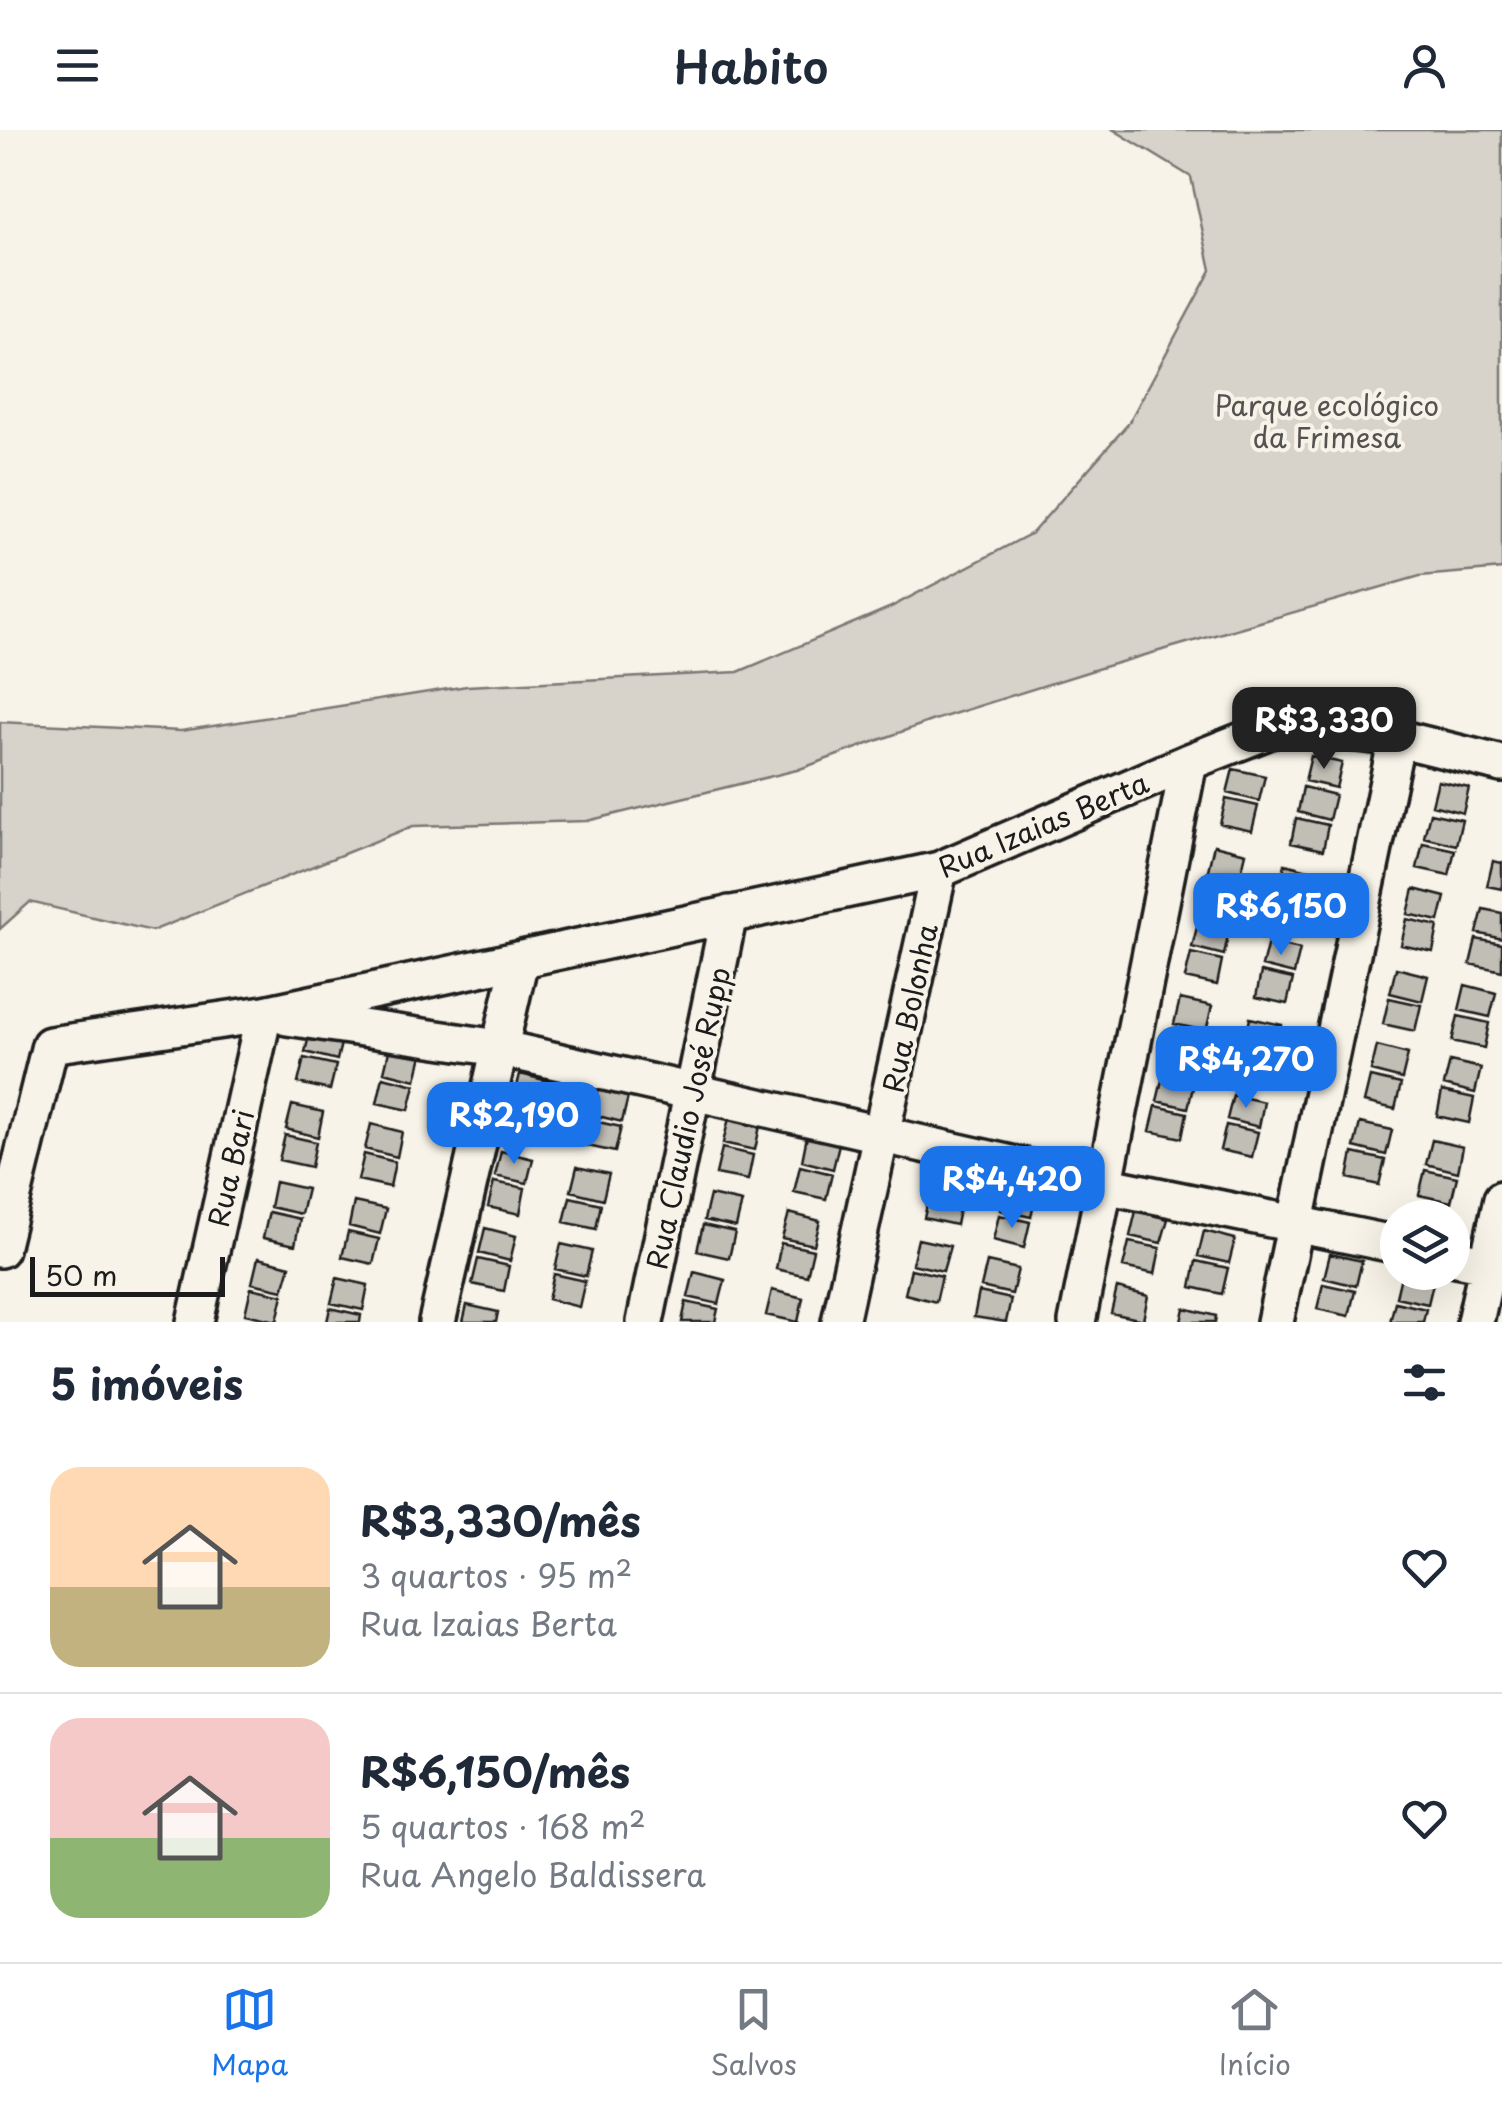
<!DOCTYPE html>
<html lang="pt">
<meta charset="utf-8">
<style>
:root{--surface:#fff;--page:#f2f2f3;--text:#1f2937;--muted:#747a83;--line:#e0e1e3;--accent:#1a73e8}
body{margin:0;font-family:"Playpen Sans",sans-serif;background:var(--page);color:var(--text);height:100vh;display:flex;flex-direction:column;font-size:38px;white-space:nowrap}
*{box-sizing:border-box;margin:0}
p{font-size:32px;color:var(--muted)}
.icon{flex:none;width:55px;height:55px;fill:none;stroke:currentColor;stroke-width:2;stroke-linecap:round;stroke-linejoin:round}
.map{position:relative;height:1192px;overflow:hidden}
.sheet{display:flex;flex-direction:column;background:var(--surface);flex:1}
.sheet>*{flex:none}
.controls{position:absolute;left:1380px;top:1070px;display:grid;gap:20px}
.controls a{display:grid;place-items:center;width:90px;height:90px;border-radius:50%;background:var(--surface);box-shadow:0 10px 40px #0002;font-size:50px}
.scale{position:absolute;left:30px;bottom:25px;width:195px;box-sizing:border-box;padding-left:10px;border:5px solid #1c1c1c;border-top:0;font-size:28px;line-height:35px;white-space:nowrap;color:#1c1c1c;-webkit-text-stroke:8px #f7f3e8;paint-order:stroke}
.price{position:absolute;translate:-50% -85px;padding:0 22px;border-radius:20px;background:var(--accent);color:#fff;font-size:32px;line-height:65px;filter:drop-shadow(0 2px 5px #0008)}
.price::after{content:'';position:absolute;left:50%;top:60px;width:30px;height:22px;margin-left:-15px;background:inherit;clip-path:polygon(0 0,100% 0,50% 100%)}
.price.current{background:#222;color:#fff}
ul{padding:0;list-style:none}
li{display:flex;align-items:center;gap:30px;height:250px;padding:0 50px}
li+li{border-top:2px solid var(--line)}
li span{display:grid;place-items:center;flex:none;width:280px;height:200px;border-radius:30px;color:#555}
li>.icon{margin-inline-start:auto}
span .icon{width:120px;height:120px;fill:#fffc;stroke-width:1}
li b{font-size:42px}
h2{display:flex;justify-content:space-between;align-items:center;height:120px;padding:0 50px;font-size:42px}
header{display:flex;justify-content:space-between;align-items:center;height:130px;padding:0 50px;background:var(--surface);font-size:45px;font-weight:600}
.tabs{display:flex;justify-content:space-around;align-items:center;height:140px;border-top:2px solid var(--line);background:var(--surface);font-size:28px;color:var(--muted)}
.tabs a{display:grid;justify-items:center;gap:5px}
.tabs .current{color:var(--accent)}
.map>svg:first-child{display:block}
</style>
<header><svg class="icon" aria-label="menu" viewBox="0 0 24 24"><path d="M4 6h16M4 12h16M4 18h16"/></svg>Habito<svg class="icon" aria-label="person" viewBox="0 0 24 24"><circle cx="12" cy="8" r="4"/><path d="M4 21q1-7 8-7t8 7"/></svg></header>
<div class="map">
<svg width="1502" height="1192" viewBox="0 0 1502 1192">
<rect width="100%" height="100%" fill="#f7f3e8"/>
<filter id="ink" filterUnits="userSpaceOnUse"><feTurbulence type="fractalNoise" baseFrequency=".01" numOctaves="2"/><feDisplacementMap in="SourceGraphic" scale="20" xChannelSelector="R" yChannelSelector="G"/><feConvolveMatrix kernelMatrix="1 2 1 2 8 2 1 2 1" color-interpolation-filters="sRGB"/></filter>
<g filter="url(#ink)">
<path fill="#d7d3cb" stroke="#7a7874" stroke-width="2.5" d="M1114,0H1502V439L1420,446L1100,538L931,591L797,640L587,691L413,696L152,801L30,772L0,799V592L181,601L467,556L738,542L889,478L1032,403L1128,294L1211,140L1191,47Z"/>
<path fill="#c0beb5" stroke="#1c1c1c" stroke-width="2.5" d="M1311,626L1342,633L1336,658L1305,651Z
M1233,639L1265,646L1259,671L1227,663Z
M1438,651L1469,658L1463,683L1432,675Z
M1303,657L1335,665L1329,690L1298,682Z
M1226,669L1258,676L1252,701L1220,694Z
M1430,683L1462,690L1456,715L1424,707Z
M1296,688L1328,695L1323,720L1291,713Z
M1423,713L1455,720L1449,745L1417,738Z
M1214,715L1246,723L1240,748L1208,740Z
M1493,731L1502,733V759L1487,756Z
M1285,734L1316,742L1310,767L1279,759Z
M1207,746L1239,753L1233,778L1202,771Z
M1414,759L1445,767L1439,791L1408,784Z
M1277,764L1309,772L1303,797L1272,790Z
M1483,779L1502,783V809L1477,803Z
M1407,789L1438,796L1433,822L1401,815Z
M1198,793L1229,800L1224,825L1192,817Z
M1476,809L1502,814V841L1470,834Z
M1268,812L1300,819L1294,844L1262,836Z
M1191,823L1222,830L1217,855L1185,848Z
M1396,838L1428,846L1422,871L1390,863Z
M1261,842L1293,849L1287,874L1256,867Z
M1465,855L1496,863L1490,887L1459,880Z
M1389,868L1421,875L1415,901L1383,894Z
M1180,869L1212,876L1206,901L1174,894Z
M1458,886L1489,893L1484,918L1452,911Z
M1250,888L1282,895L1276,920L1245,913Z
M311,898L343,905L337,930L305,922Z
M1173,899L1205,906L1199,932L1167,924Z
M1377,916L1408,924L1402,949L1371,941Z
M390,917L422,925L416,950L384,942Z
M1244,918L1275,925L1269,950L1238,943Z
M304,928L336,935L330,960L298,953Z
M1450,931L1481,938L1475,963L1444,955Z
M520,944L552,952L546,976L514,969Z
M1163,946L1194,953L1188,978L1157,971Z
M383,947L415,955L409,980L377,973Z
M1370,947L1401,954L1395,979L1364,972Z
M596,960L628,967L622,992L590,984Z
M1442,961L1474,968L1469,993L1437,986Z
M1233,965L1264,972L1259,997L1227,989Z
M292,975L323,982L318,1007L286,999Z
M513,975L544,982L539,1007L507,1000Z
M1156,976L1187,983L1182,1008L1150,1001Z
M729,988L760,996L755,1020L723,1013Z
M589,990L621,997L615,1022L583,1015Z
M1360,993L1392,1000L1386,1025L1354,1017Z
M371,994L402,1002L397,1027L365,1019Z
M1226,995L1258,1002L1252,1027L1220,1020Z
M285,1005L316,1012L311,1037L279,1030Z
M807,1006L839,1014L833,1039L802,1031Z
M1432,1010L1463,1017L1458,1042L1426,1034Z
M722,1018L753,1025L748,1050L716,1044Z
M501,1021L533,1029L527,1053L495,1046Z
M1353,1023L1385,1030L1379,1055L1348,1048Z
M364,1024L395,1032L390,1057L358,1050Z
M937,1032L968,1040L962,1064L931,1057Z
M800,1036L832,1044L826,1069L794,1062Z
M577,1037L609,1044L603,1069L571,1061Z
M1425,1040L1457,1047L1451,1072L1419,1065Z
M275,1052L307,1059L301,1084L270,1077Z
M494,1052L525,1058L520,1084L488,1077Z
M1006,1055L1037,1062L1031,1087L1000,1080Z
M930,1062L961,1069L956,1095L924,1088Z
M710,1065L742,1072L736,1097L704,1090Z
M570,1067L601,1074L596,1099L564,1092Z
M354,1072L386,1079L380,1104L349,1096Z
M1136,1081L1168,1089L1161,1113L1130,1106Z
M269,1082L300,1089L295,1115L263,1108Z
M789,1083L820,1091L814,1115L782,1108Z
M999,1085L1030,1092L1024,1118L993,1110Z
M703,1095L735,1102L729,1128L697,1121Z
M485,1098L516,1106L510,1131L479,1123Z
M1204,1101L1235,1109L1229,1133L1198,1126Z
M348,1102L379,1109L373,1134L342,1127Z
M918,1109L950,1116L943,1141L912,1134Z
M1129,1112L1160,1118L1155,1144L1123,1137Z
M781,1113L813,1120L807,1146L776,1139Z
M561,1114L592,1121L586,1146L555,1139Z
M1330,1124L1362,1131L1356,1156L1324,1148Z
M258,1128L290,1136L283,1160L252,1153Z
M478,1129L509,1136L504,1161L472,1154Z
M1196,1131L1228,1138L1222,1164L1191,1157Z
M987,1132L1018,1139L1012,1164L981,1157Z
M911,1139L942,1146L936,1172L905,1164Z
M694,1142L725,1150L719,1174L688,1167Z
M1402,1142L1434,1149L1428,1174L1396,1167Z
M554,1144L585,1151L579,1177L548,1169Z
M337,1148L368,1155L363,1180L331,1173Z
M1323,1154L1355,1161L1349,1186L1317,1179Z
M251,1158L283,1165L277,1191L245,1184Z
M1117,1158L1148,1166L1143,1190L1111,1183Z
M772,1160L803,1168L798,1192L766,1185Z
M979,1162L1011,1169L1006,1192L974,1187Z
M686,1172L718,1179L715,1192H682Z
M1395,1172L1426,1179L1423,1192H1390Z
M467,1175L498,1182L496,1192H463Z
M330,1178L361,1185L360,1192H327Z
M1184,1178L1216,1186L1215,1192H1181Z"/>
<g fill="none" stroke-linecap="round" stroke-linejoin="round">
<g stroke="#1c1c1c" stroke-width="42">
<path id="minor" d="M287,887L499,918L1104,1055L1398,1115
M0,1119L50,915L264,884L939,740L1189,632L1285,594L1397,608L1502,634
M1452,1127L1502,1138
M195,1192L264,884
M437,1192L520,830
M645,1192L729,784
M840,1192L939,740
M1077,1192L1189,632
M1275,1192L1397,608
M1475,1192L1502,1069"/>
</g>
<use href="#minor" stroke="#f7f3e8" stroke-width="35"/>
</g>
</g>
<g text-anchor="middle" dominant-baseline="central" stroke-width="8" stroke-linejoin="round" paint-order="stroke">
<g font-size="28" fill="#545351" stroke="#f7f3e8">
<text x="1327" y="274">Parque ecológico<tspan x="1327" dy="32">da Frimesa</tspan></text>
</g>
<g font-size="28" fill="#1c1c1c" stroke="#f7f3e8">
<text transform="translate(1043 694) rotate(-23)">Rua Izaias Berta</text>
<text transform="translate(909 878) rotate(-78)">Rua Bolonha</text>
<text transform="translate(687 988) rotate(-78)">Rua Claudio José Rupp</text>
<text transform="translate(230 1038) rotate(-77)">Rua Bari</text>
</g>
</g>
</svg>
<div class="controls">
<a><svg class="icon" aria-label="layers" viewBox="0 0 24 24"><path d="M12 4l9 5-9 5-9-5zM3 14l9 5 9-5"/></svg></a>
</div>
<div class="scale">50 m</div>
<b class="price current" style="left:1324px;top:642px">R$3,330</b>
<b class="price" style="left:1281px;top:828px">R$6,150</b>
<b class="price" style="left:1246px;top:981px">R$4,270</b>
<b class="price" style="left:514px;top:1037px">R$2,190</b>
<b class="price" style="left:1012px;top:1101px">R$4,420</b>
</div>
<section class="sheet">
<h2>5 imóveis<svg class="icon" aria-label="filters" viewBox="0 0 24 24"><path d="M4 7h16M4 17h16"/><circle cx="9" cy="7" r="2"/><circle cx="15" cy="17" r="2"/></svg></h2>
<ul>
<li><span style="background:linear-gradient(#ffd9b3 60%,#c2b280 0)"><svg class="icon" aria-label="home" viewBox="0 0 24 24"><path d="M3 11l9-7 9 7M6 9v11h12V9"/></svg></span><div><b>R$3,330/mês</b><p>3 quartos · 95 m²</p><p>Rua Izaias Berta</p></div><svg class="icon" aria-label="heart" viewBox="0 0 24 24"><path d="M12 20l-8-8c-3-5 5-10 8-4 3-6 11-1 8 4z"/></svg></li>
<li><span style="background:linear-gradient(#f6c9c9 60%,#8fb573 0)"><svg class="icon" aria-label="home" viewBox="0 0 24 24"><path d="M3 11l9-7 9 7M6 9v11h12V9"/></svg></span><div><b>R$6,150/mês</b><p>5 quartos · 168 m²</p><p>Rua Angelo Baldissera</p></div><svg class="icon" aria-label="heart" viewBox="0 0 24 24"><path d="M12 20l-8-8c-3-5 5-10 8-4 3-6 11-1 8 4z"/></svg></li>
</ul>
</section>
<nav class="tabs">
<a class="current"><svg class="icon" aria-label="map" viewBox="0 0 24 24"><path d="M3 6l6-2 6 2 6-2v14l-6 2-6-2-6 2zM9 4v14M15 6v14"/></svg>Mapa</a>
<a><svg class="icon" aria-label="saved" viewBox="0 0 24 24"><path d="M7 4h10v16l-5-4-5 4z"/></svg>Salvos</a>
<a><svg class="icon" aria-label="home" viewBox="0 0 24 24"><path d="M3 11l9-7 9 7M6 9v11h12V9"/></svg>Início</a>
</nav>
